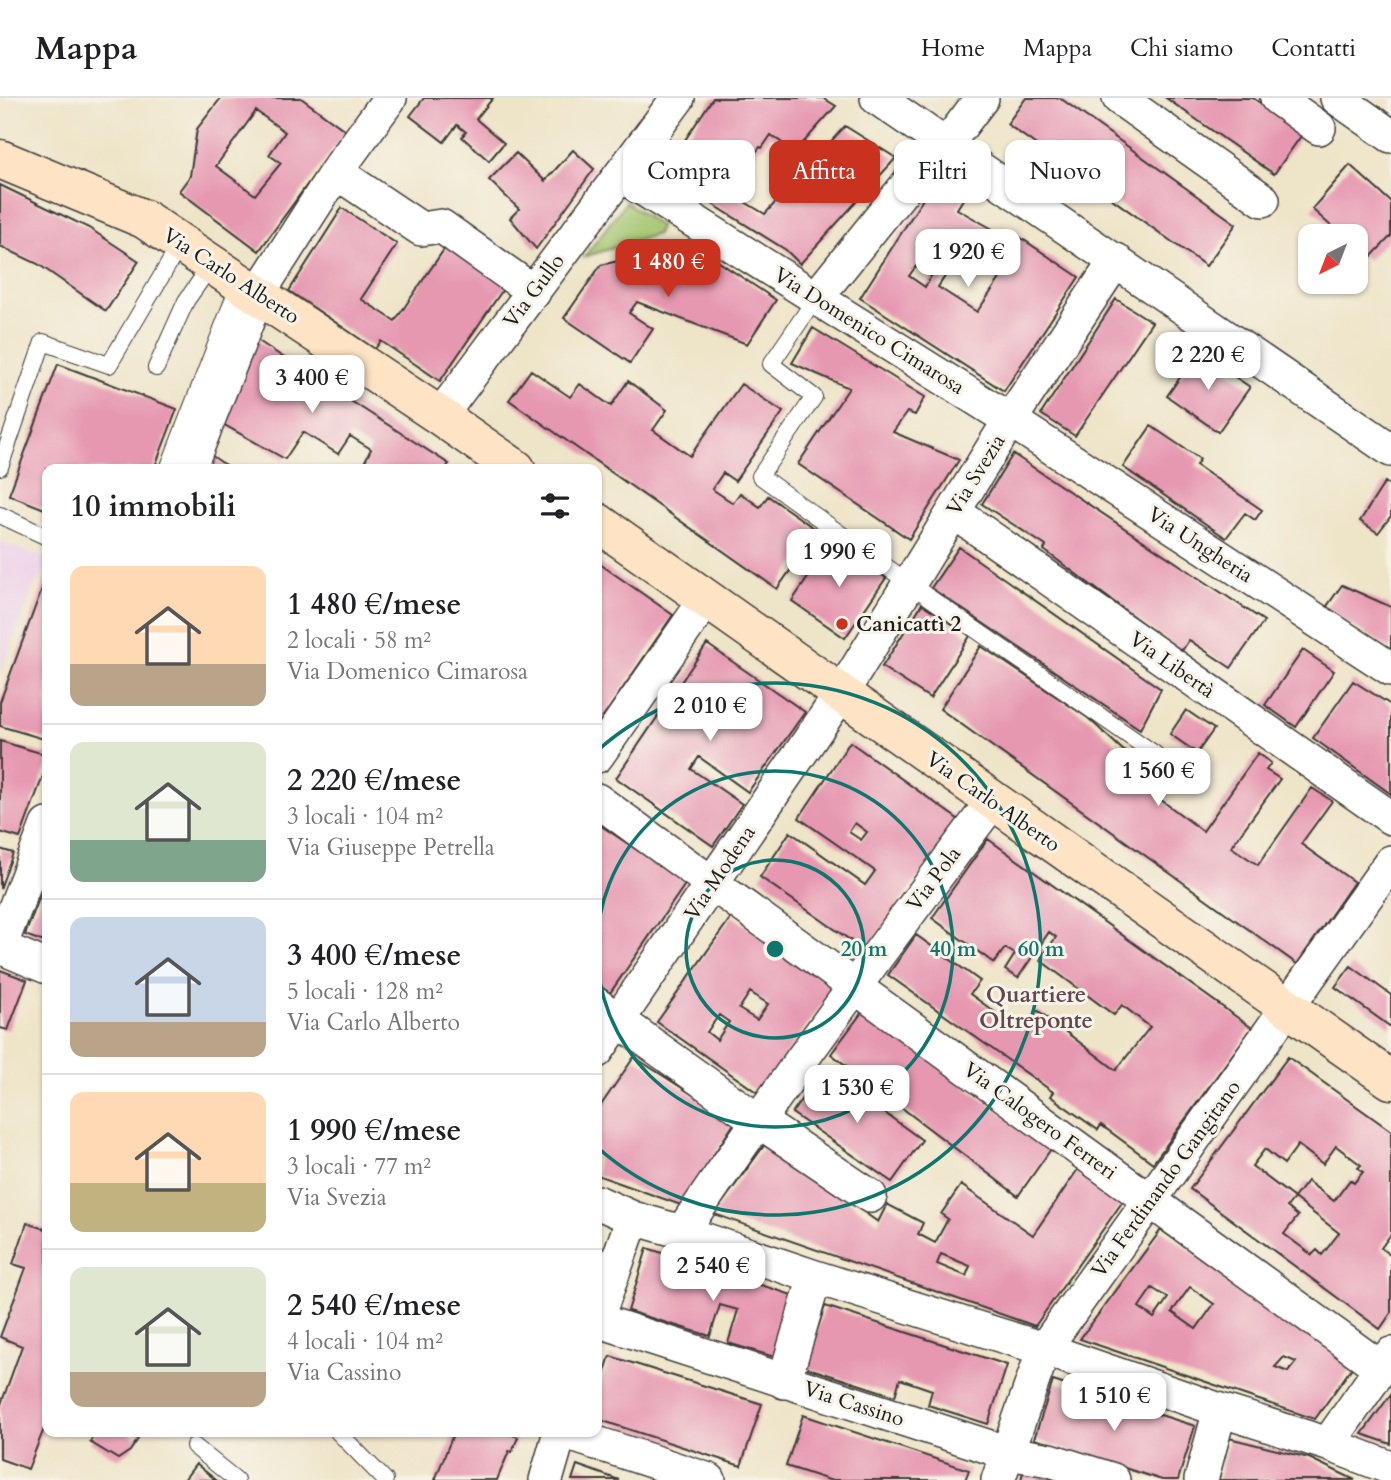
<!DOCTYPE html>
<html lang="it">
<meta charset="utf-8">
<style>
:root{--surface:#fff;--page:#f6f6f6;--text:#202124;--muted:#757577;--line:#e0e0e0;--accent:#c8321e}
body{margin:0;font-family:Cardo,serif;background:var(--page);color:var(--text);height:100vh;display:flex;flex-direction:column;font-size:26px;white-space:nowrap}
*{box-sizing:border-box;margin:0}
p{font-size:23px;color:var(--muted)}
.icon{flex:none;width:38px;height:38px;fill:none;stroke:currentColor;stroke-width:2;stroke-linecap:round;stroke-linejoin:round}
.map{position:relative;flex:1;overflow:hidden}
.drawer{position:absolute;left:42px;top:366px;width:560px;height:973px;display:flex;flex-direction:column;background:var(--surface);border-radius:14px;box-shadow:0 2px 5px #0004}
.drawer>*{flex:none}
.banner{position:absolute;left:623px;top:42px;width:662px;height:63px;display:flex;gap:14px}
.needle{width:46px;rotate:222deg}
.tools{position:absolute;left:1298px;top:126px;display:grid;gap:14px}
.tools a{display:grid;place-items:center;width:70px;height:70px;border-radius:14px;background:var(--surface);box-shadow:0 2px 5px #0004;font-size:35px}
.price{position:absolute;translate:-50% -60px;padding:0 16px;border-radius:14px;background:#fff;color:#222;font-size:23px;line-height:46px;filter:drop-shadow(0 2px 4px #0008)}
.price::after{content:'';position:absolute;left:50%;top:42px;width:21px;height:16px;margin-left:-10px;background:inherit;clip-path:polygon(0 0,100% 0,50% 100%)}
.price.active{background:var(--accent);color:#fff}
ul{padding:0;list-style:none}
li{display:flex;align-items:center;gap:21px;height:175px;padding:0 28px}
li+li{border-top:2px solid var(--line)}
li span{display:grid;place-items:center;flex:none;width:196px;height:140px;border-radius:14px;color:#555}
li>.icon{margin-inline-start:auto}
span .icon{width:84px;height:84px;fill:#fffc;stroke-width:1}
li b{font-size:30px}
h2{display:flex;justify-content:space-between;align-items:center;height:84px;padding:0 28px;font-size:30px}
.pill{padding:0 24px;border-radius:14px;background:var(--surface);box-shadow:0 2px 5px #0004;font-size:24px;line-height:63px}
.pill.active{background:var(--accent);color:#fff}
header{display:flex;align-items:center;gap:42px;box-sizing:border-box;height:98px;padding:0 35px;background:var(--surface);border-bottom:2px solid var(--line)}
header strong{font-size:33px}
nav{display:flex;gap:38px;margin-inline-start:auto;font-size:24px}
.map>svg:first-child{display:block}
</style>
<header>
<strong>Mappa</strong>
<nav><a>Home</a><a>Mappa</a><a>Chi siamo</a><a>Contatti</a></nav>
</header>
<div class="map">
<svg width="1391" height="1382" viewBox="0 0 1391 1382">
<rect width="100%" height="100%" fill="#f7f3e8"/>
<filter id="ink" filterUnits="userSpaceOnUse"><feTurbulence type="fractalNoise" baseFrequency=".0143" numOctaves="2"/><feDisplacementMap in="SourceGraphic" scale="14" xChannelSelector="R" yChannelSelector="G"/><feConvolveMatrix kernelMatrix="1 2 1 2 8 2 1 2 1" color-interpolation-filters="sRGB"/></filter>
<filter id="wash" filterUnits="userSpaceOnUse"><feTurbulence type="fractalNoise" baseFrequency=".00686" numOctaves="4" result="noise"/><feDisplacementMap in="SourceGraphic" scale="28" xChannelSelector="R" yChannelSelector="G"/><feGaussianBlur stdDeviation="1.57" result="paint"/><feColorMatrix in="noise" values="0 0 0 0 0 0 0 0 0 0 0 0 0 0 0 0 0 1.4 0 .05"/><feComposite in="paint" operator="in"/></filter>
<g filter="url(#wash)">
<rect width="100%" height="100%" fill="#eee4c8"/>
<path fill="#edd0e9" d="M0,444L47,461V473L35,485L0,576Z"/>
<path fill="#a2c36c" stroke="#5f7044" stroke-width="2" d="M626,104L660,128L657,136L584,159Z"/>
<g id="blocks">
<path fill="#e698b1" fill-rule="evenodd" d="M221,0H301L346,33L259,153L179,93L190,78L197,31ZM256,13L285,34L269,57L281,65L255,97L216,68Z
M424,0H493L476,21L504,45L489,63L462,39L466,34L457,27L444,44L410,18Z
M713,0H823L836,8L795,54L771,37L762,50L760,49L736,78L733,76L723,91L765,116L845,28L896,60L800,166L786,152L663,75Z
M1026,0H1060L1236,126L1206,168L1007,26Z
M1166,0H1253L1303,35L1274,76Z
M573,52L594,71L536,151L510,120L519,111L489,82L516,55L545,83Z
M1350,67L1391,104V138L1368,162L1356,152V138H1342L1312,111Z
M937,79L965,98L957,111L996,133L978,161L963,151L938,189L977,214L1001,179L988,170L1012,134L1079,179L1004,293L860,200ZM916,168L931,178L925,189L909,178Z
M0,87L89,130L139,163L106,213L38,166L0,148Z
M342,110L397,146L361,201L395,223L447,147L506,187L440,283L381,243L375,251L289,193Z
M692,146L776,202L747,246L637,204L629,215L653,231L630,265L564,220L601,167Z
M1116,201L1152,224L1075,338L1041,316Z
M813,230L925,299L915,317L907,314L893,334L959,362L909,441L798,366L849,290L792,265Z
M254,240L301,271L449,366L445,371H361L371,351L350,338L338,356L303,334L285,361L221,325Z
M1198,254L1250,289L1218,334L1167,298Z
M58,266L177,311L154,371H47V412L9,397Z
M531,272L570,299L580,286L611,308L628,283L667,312L653,332L690,358L741,286L783,314L735,383L723,375L712,391L733,405L740,395L760,409L768,398L818,433L777,491L509,302Z
M1151,328L1200,361L1196,367L1262,412L1255,422L1245,415L1226,440L1123,369Z
M208,355L231,371H202Z
M1013,356L1264,523L1231,570L1189,542L1181,554L1044,452L1046,448L982,406Z
M1385,384L1391,388V418L1378,435L1360,423Z
M833,443L886,480L845,540L792,503Z
M959,449L1161,591L1140,631L931,490Z
M597,464L673,517L597,628Z
M47,477V642L0,628V604Z
M1342,487L1391,509V551L1325,511Z
M922,506L970,538L930,600L882,569Z
M707,546L805,614L748,694L699,659L691,671L742,706L713,748L616,680Z
M981,548L1088,620L1139,667L1132,677L1160,696L1157,699L1203,733L1258,655L1271,665L1266,672L1280,681L1231,749L1258,767L1312,690L1332,703L1301,746L1354,784L1297,866L940,611Z
M1303,552L1334,573L1296,629L1265,607Z
M1353,583L1391,607V696L1313,640Z
M1186,612L1214,631L1197,655L1170,636Z
M0,643L47,657V667L20,740L0,734Z
M850,644L959,722L866,853L760,779L790,734L865,787L875,773L799,720ZM855,725L867,734L861,742L849,734Z
M597,725L686,785L610,895L597,886Z
M988,741L1252,930L1153,1065L1101,1027L1098,1032L1050,998L1053,994L888,877L916,837L980,883L970,896L1021,933L1037,912L1116,972L1150,929L1122,907L1114,917L1040,862L1056,839L1049,834L1018,880L1005,872L1015,856L1005,850L994,865L932,820Z
M0,751L13,755L0,791Z
M47,780V845L25,837Z
M732,818L834,890L758,995L657,924ZM750,894L768,906L757,922L739,911ZM719,917L729,924L717,942L707,934Z
M1351,868L1391,897V929L1335,889Z
M0,872L27,882L8,932L0,930Z
M863,913L1051,1051L1018,1098L831,956Z
M634,959L735,1024L681,1107L597,1077V1013Z
M1288,959L1391,1033V1136L1381,1150L1391,1158V1215L1380,1231L1190,1091ZM1298,1047L1323,1066L1336,1048L1361,1067L1358,1070L1363,1074L1354,1085L1350,1082L1334,1103L1307,1083L1294,1100L1339,1135L1322,1157L1317,1152L1312,1157L1284,1136L1298,1118L1287,1109L1294,1100L1252,1068L1265,1051L1284,1066Z
M823,970L922,1042L892,1084L792,1015Z
M766,1045L878,1124L887,1106L923,1125L918,1136L935,1145L948,1121L941,1116L961,1087L1033,1137L1078,1071L1123,1103L1035,1228L714,1116ZM941,1156L970,1168L966,1178L937,1166Z
M27,1125L47,1132V1323L28,1371L0,1361V1309L22,1248L0,1239L26,1170L13,1166Z
M1161,1132L1353,1268L1315,1321L1080,1241ZM1190,1189L1214,1206L1196,1231L1172,1214ZM1152,1190L1168,1200L1154,1220L1139,1209ZM1284,1259L1296,1264L1288,1274L1275,1269Z
M647,1150L801,1200L781,1261L728,1245L738,1212L720,1207L710,1238L628,1213Z
M825,1208L1007,1267L988,1326L928,1307L932,1292L900,1281L895,1298L805,1269Z
M610,1258L762,1306L741,1368L597,1321V1298Z
M1053,1283L1195,1328L1178,1382H1162L1034,1341Z
M1391,1296V1346L1362,1336Z
M803,1317L969,1372L965,1382H829L786,1368Z
M95,1334H126L138,1341L130,1353L118,1361L90,1344Z
M454,1334H506L518,1339L512,1354L509,1353L497,1382H435Z
M1229,1340L1309,1360L1355,1382H1218Z
M196,1366L216,1382H184Z
M577,1367L619,1382H572Z
M1024,1370L1060,1382H1021Z"/>
</g>
</g>
<g filter="url(#ink)">
<use href="#blocks" fill-opacity="0" stroke="#3c3a36" stroke-width="2"/>
<g fill="none" stroke-linecap="round" stroke-linejoin="round">
<g stroke="#3c3a36" stroke-width="18">
<path id="service" d="M816,200L771,266L814,299L760,378L927,498L1155,656
M156,270L186,203L212,166
M0,369L43,244L109,267L181,145
M168,371L240,184
M0,417L47,439
M338,1334L385,1382
M194,1348L236,1382"/>
</g>
<g stroke="#3c3a36" stroke-width="36">
<path id="minor" d="M877,0L1391,352
M1119,0L1263,102
M1277,0L1319,30
M1337,0L1391,38
M336,74L421,131L441,128L534,194
M621,77L1010,322L1391,571
M816,200L931,57L947,46L982,0
M440,318L678,0
M189,371L258,196L336,74L390,0
M954,414L1391,720
M597,658L707,500
M597,702L1381,1270
M47,727L0,849L47,869
M597,907L757,1022L870,1098
M597,953L841,596L1010,322L1116,162
M597,1104L633,1120L682,1134L815,1179L1044,1251L1220,1312L1328,1346L1391,1370
M682,1134C781,986 886,845 993,703
M597,1220L633,1120
M597,1222L1008,1355L1050,1362L1113,1382
M784,1284L815,1179
M563,1334L709,1382
M1328,1346L1391,1256
M546,1382L560,1334
M998,1382L1044,1251L1391,764
M1201,1382L1220,1312"/>
</g>
<g stroke="#3c3a36" stroke-width="41">
<path id="secondary" d="M0,61L144,121L440,318L516,371
M597,424L1391,982"/>
</g>
<use href="#service" stroke="#fff" stroke-width="16"/>
<use href="#minor" stroke="#fff" stroke-width="33"/>
<use href="#secondary" stroke="#fee4c5" stroke-width="38"/>
</g>
</g>
<g fill="none" stroke="#0f766e" stroke-width="3.5">
<circle cx="775" cy="851" r="89"/>
<circle cx="775" cy="851" r="178"/>
<path d="M597 653A266 266 0 1 1 597 1049"/>
</g>
<circle fill="#c8321e" stroke="#f7f3e8" stroke-width="2.5" cx="842" cy="526" r="7"/>
<g text-anchor="middle" dominant-baseline="central" stroke-width="6" stroke-linejoin="round" paint-order="stroke">
<g font-size="21" fill="#1c1c1c" stroke="#f7f3e8">
<text transform="translate(231 178) rotate(33)">Via Carlo Alberto</text>
<text transform="translate(534 193) rotate(-53)">Via Gullo</text>
<text transform="translate(869 233) rotate(32)">Via Domenico Cimarosa</text>
<text transform="translate(976 377) rotate(-58)">Via Svezia</text>
<text transform="translate(1200 447) rotate(33)">Via Ungheria</text>
<text transform="translate(1172 567) rotate(35)">Via Libertà</text>
<text transform="translate(993 704) rotate(35)">Via Carlo Alberto</text>
<text transform="translate(720 775) rotate(-56)">Via Modena</text>
<text transform="translate(934 781) rotate(-53)">Via Pola</text>
<text transform="translate(1040 1023) rotate(36)">Via Calogero Ferreri</text>
<text transform="translate(1166 1081) rotate(-54)">Via Ferdinando Gangitano</text>
<text transform="translate(854 1306) rotate(18)">Via Cassino</text>
</g>
<g font-size="21" font-weight="bold" fill="#1c1c1c" stroke="#f7f3e8" text-anchor="start">
<text x="856" y="526">Canicattì 2</text>
</g>
<g font-size="23" font-weight="bold" fill="#634750" stroke="#f7f3e8">
<text x="1036" y="896">Quartiere<tspan x="1036" dy="26">Oltreponte</tspan></text>
</g>
</g>
<circle cx="775" cy="851" r="10" fill="#0f766e" stroke="#f7f3e8" stroke-width="3.5"/>
<g font-size="21" text-anchor="middle" font-weight="bold" fill="#0f766e" stroke="#f7f3e8" stroke-width="6" stroke-linejoin="round" paint-order="stroke">
<text x="864" y="858">20 m</text>
<text x="953" y="858">40 m</text>
<text x="1041" y="858">60 m</text>
</g>
</svg>
<div class="tools">
<a><svg class="needle" viewBox="-14 -14 28 28"><path d="M0-13l5 13h-10z" fill="#e53935"/><path d="M0 13l5-13h-10z" fill="#757577"/></svg></a>
</div>
<b class="price" style="left:968px;top:191px">1 920 €</b>
<b class="price active" style="left:668px;top:201px">1 480 €</b>
<b class="price" style="left:1208px;top:294px">2 220 €</b>
<b class="price" style="left:312px;top:317px">3 400 €</b>
<b class="price" style="left:839px;top:491px">1 990 €</b>
<b class="price" style="left:710px;top:645px">2 010 €</b>
<b class="price" style="left:1158px;top:710px">1 560 €</b>
<b class="price" style="left:857px;top:1027px">1 530 €</b>
<b class="price" style="left:713px;top:1205px">2 540 €</b>
<b class="price" style="left:1114px;top:1335px">1 510 €</b>
<div class="banner">
<a class="pill">Compra</a>
<a class="pill active">Affitta</a>
<a class="pill">Filtri</a>
<a class="pill">Nuovo</a>
</div>
<section class="drawer">
<h2>10 immobili<svg class="icon" aria-label="filters" viewBox="0 0 24 24"><path d="M4 7h16M4 17h16"/><circle cx="9" cy="7" r="2"/><circle cx="15" cy="17" r="2"/></svg></h2>
<ul>
<li><span style="background:linear-gradient(#ffd9b3 70%,#b9a48a 0)"><svg class="icon" aria-label="home" viewBox="0 0 24 24"><path d="M3 11l9-7 9 7M6 9v11h12V9"/></svg></span><div><b>1 480 €/mese</b><p>2 locali · 58 m²</p><p>Via Domenico Cimarosa</p></div></li>
<li><span style="background:linear-gradient(#dfe7d0 70%,#7fa58c 0)"><svg class="icon" aria-label="home" viewBox="0 0 24 24"><path d="M3 11l9-7 9 7M6 9v11h12V9"/></svg></span><div><b>2 220 €/mese</b><p>3 locali · 104 m²</p><p>Via Giuseppe Petrella</p></div></li>
<li><span style="background:linear-gradient(#c9d6e8 75%,#b9a48a 0)"><svg class="icon" aria-label="home" viewBox="0 0 24 24"><path d="M3 11l9-7 9 7M6 9v11h12V9"/></svg></span><div><b>3 400 €/mese</b><p>5 locali · 128 m²</p><p>Via Carlo Alberto</p></div></li>
<li><span style="background:linear-gradient(#ffd9b3 65%,#c2b280 0)"><svg class="icon" aria-label="home" viewBox="0 0 24 24"><path d="M3 11l9-7 9 7M6 9v11h12V9"/></svg></span><div><b>1 990 €/mese</b><p>3 locali · 77 m²</p><p>Via Svezia</p></div></li>
<li><span style="background:linear-gradient(#dfe7d0 75%,#b9a48a 0)"><svg class="icon" aria-label="home" viewBox="0 0 24 24"><path d="M3 11l9-7 9 7M6 9v11h12V9"/></svg></span><div><b>2 540 €/mese</b><p>4 locali · 104 m²</p><p>Via Cassino</p></div></li>
</ul>
</section>
</div>
